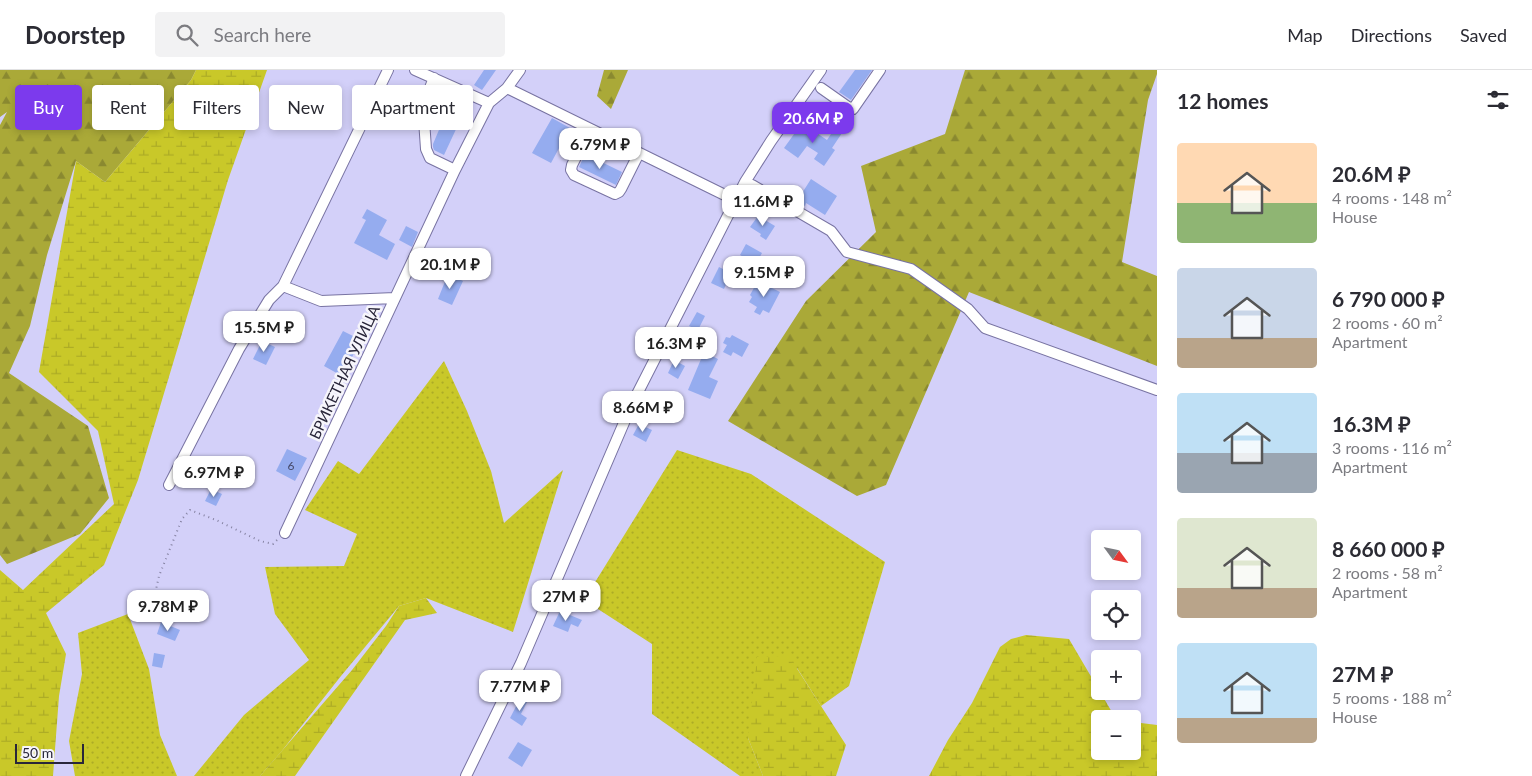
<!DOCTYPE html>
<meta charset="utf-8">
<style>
:root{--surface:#fff;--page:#f2f2f3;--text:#2b2b33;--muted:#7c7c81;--line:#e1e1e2;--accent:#7c3aed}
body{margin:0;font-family:Lato,sans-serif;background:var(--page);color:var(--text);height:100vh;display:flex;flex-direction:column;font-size:19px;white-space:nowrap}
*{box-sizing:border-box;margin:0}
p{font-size:16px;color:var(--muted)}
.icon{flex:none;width:28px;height:28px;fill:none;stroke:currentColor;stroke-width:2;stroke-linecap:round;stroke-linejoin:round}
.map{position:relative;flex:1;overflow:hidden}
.side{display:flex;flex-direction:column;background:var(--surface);width:375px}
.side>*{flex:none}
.top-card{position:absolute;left:15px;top:15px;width:475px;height:45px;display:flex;gap:10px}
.needle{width:32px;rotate:123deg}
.buttons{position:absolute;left:1091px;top:460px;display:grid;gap:10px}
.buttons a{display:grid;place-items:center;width:50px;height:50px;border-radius:5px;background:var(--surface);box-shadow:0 2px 8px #0003;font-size:25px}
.scale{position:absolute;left:15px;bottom:12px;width:69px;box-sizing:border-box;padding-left:5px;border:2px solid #29263a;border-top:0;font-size:14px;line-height:18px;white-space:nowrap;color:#29263a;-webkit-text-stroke:4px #f6f5fb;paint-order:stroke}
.price{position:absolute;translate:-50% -42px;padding:0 11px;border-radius:10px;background:#fff;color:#222;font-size:16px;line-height:32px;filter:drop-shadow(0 1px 2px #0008)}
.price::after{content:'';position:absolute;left:50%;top:30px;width:15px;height:11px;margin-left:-8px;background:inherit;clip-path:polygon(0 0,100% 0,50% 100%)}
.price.on{background:var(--accent);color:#fff}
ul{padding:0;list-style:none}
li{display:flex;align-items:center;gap:15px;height:125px;padding:0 20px}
li span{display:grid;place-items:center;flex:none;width:140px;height:100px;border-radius:5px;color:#555}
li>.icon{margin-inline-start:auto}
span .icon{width:60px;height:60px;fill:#fffc;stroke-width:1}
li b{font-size:21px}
h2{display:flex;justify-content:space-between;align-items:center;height:60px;padding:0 20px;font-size:21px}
.pill{padding:0 18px;border-radius:5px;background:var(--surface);box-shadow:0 2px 8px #0003;font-size:18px;line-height:45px}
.pill.on{background:var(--accent);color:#fff}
header{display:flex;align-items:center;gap:30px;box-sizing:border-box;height:70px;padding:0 25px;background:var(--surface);border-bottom:1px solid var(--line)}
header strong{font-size:24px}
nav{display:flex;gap:28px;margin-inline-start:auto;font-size:18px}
.search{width:350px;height:45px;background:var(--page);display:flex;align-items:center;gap:12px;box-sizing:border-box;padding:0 18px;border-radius:5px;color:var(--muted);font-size:19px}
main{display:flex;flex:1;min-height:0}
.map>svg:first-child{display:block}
</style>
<header>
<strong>Doorstep</strong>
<div class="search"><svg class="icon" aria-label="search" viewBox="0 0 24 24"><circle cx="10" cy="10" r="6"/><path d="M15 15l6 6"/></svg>Search here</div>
<nav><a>Map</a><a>Directions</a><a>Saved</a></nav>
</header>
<main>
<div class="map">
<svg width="1157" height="706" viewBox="0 0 1157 706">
<defs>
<pattern id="grass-dots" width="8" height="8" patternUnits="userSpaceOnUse" patternTransform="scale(1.25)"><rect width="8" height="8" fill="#c9c829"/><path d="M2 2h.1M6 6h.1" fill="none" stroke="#adac25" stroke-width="1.8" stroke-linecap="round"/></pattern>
<pattern id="forest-firs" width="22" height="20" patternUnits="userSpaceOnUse" patternTransform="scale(1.25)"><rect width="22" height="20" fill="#aaa938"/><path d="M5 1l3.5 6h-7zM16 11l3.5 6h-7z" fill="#8a8930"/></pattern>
<pattern id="wetland-marsh" width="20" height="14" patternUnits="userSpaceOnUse" patternTransform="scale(1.25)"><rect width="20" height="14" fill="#c9c829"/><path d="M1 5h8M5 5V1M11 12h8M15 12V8" fill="none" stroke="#adac25"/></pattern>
</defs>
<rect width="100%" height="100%" fill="#d3d0f9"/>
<path fill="url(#grass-dots)" d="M444,291L467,341L491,401L504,453L563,400L513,562L426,528L399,536L341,606L281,682L260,706H194L244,645L309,590L275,544L265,497L344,496L357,464L305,440L338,391L359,404Z
M677,380L751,404L885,492L849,616L821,636L797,598L748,668L763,706H740L652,644V574L584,530Z
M128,544L149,599L160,665L177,706H75L69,671L82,604L78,563Z"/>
<path fill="url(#forest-firs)" d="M0,0H196L191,10L105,112L76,91L47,185L30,256L9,303L88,356L109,428L80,464L7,494L0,485V55L7,42L0,47Z
M604,0H628L611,39L597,26Z
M965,0H1157V4L1148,30L1122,192L1157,206V296L969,222L886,415L857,426L728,351L806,231L876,162L861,96L945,64Z"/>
<path fill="url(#wetland-marsh)" d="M196,0H267L228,110L138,410L104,495L46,543L66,584L59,626L53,706H0V500L23,520L114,434L98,361L39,302L76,91L105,112L191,10Z
M426,528L437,543L405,550L295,706H260L352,600L386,556L399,536Z
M1026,565L1069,569L1116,649H1100V681H1132L1133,652L1157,655V706H929L948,670L972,633L1000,577L1011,569Z
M789,586L846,675L836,706H763L748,668L757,587Z"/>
<path fill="#95acef" d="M484,0H496L482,20L474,15Z
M855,0H872L851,30L839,22Z
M434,26L465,40L444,85L434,80L433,77V74L444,48L430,42V36Z
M816,32L831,42L827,48L812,38Z
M552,48L570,58L551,93L532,83Z
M802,53L827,70L835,58L842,63L832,78L835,80L824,96L814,89L818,83L807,76L798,88L784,78Z
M585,84L622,102L616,115L579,97Z
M811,109L837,126L825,145L806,133L805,136L797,131Z
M367,139L387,150L379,165L395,174L387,190L354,173L366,150L362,148Z
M758,146L775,156L766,170L760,166L761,164L750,157Z
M406,156L418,162L412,177L399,170Z
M746,174L762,183L756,194L740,185Z
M459,178L481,188L478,194L456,184Z
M719,197L731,203L724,219L711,213Z
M448,204L463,211L452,235L438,229Z
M760,212L780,222L769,243L763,240L760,245L754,242L757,237L749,232L752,227L750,225L755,216L757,217Z
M272,242L287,250L283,258L268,250Z
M697,242L705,246L698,260L689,256Z
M343,261L361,270L342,306L324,296Z
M732,265L749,274L742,287L733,282L731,286L723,282L727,275L723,273L726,267L730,268Z
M262,271L275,277L266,295L253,289Z
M704,282L718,289L709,307L718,311L710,329L688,320Z
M674,290L685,296L678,309L668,303Z
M639,354L652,360L646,372L633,365Z
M287,379L307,388L295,411L276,401Z
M211,419L222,424L216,436L205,431Z
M560,541L582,550L578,557L571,554L568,562L553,556Z
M161,552L180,560L175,571L157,564Z
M154,583L165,585L162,598L152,596Z
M521,627L528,630L521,644L527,648L522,656L510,648Z
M518,672L532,680L522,697L508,688Z"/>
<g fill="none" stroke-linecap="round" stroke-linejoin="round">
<g stroke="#7873a2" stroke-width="12">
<path id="minor" d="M415,0L489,33
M434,8L423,35L426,79L430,88L455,100
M507,18L735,130
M821,18L848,37L853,39L880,0
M590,59L572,95L571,100L574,105L615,124L619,122L621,119L639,83
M745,112L752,115L831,161L847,182L911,199L968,239L985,258L1157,320
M283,216L321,231L395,228
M169,415L239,279L269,230L283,216L388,0
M285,463L455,100L489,33L507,18L520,0
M466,706L521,593L632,334L745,112L771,71L821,0"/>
</g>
<path stroke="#8683a3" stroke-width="2" stroke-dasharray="1 4" stroke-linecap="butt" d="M151,542L159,506L182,449L190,440L216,450L260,471L273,474L277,470"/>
<use href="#minor" stroke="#fff" stroke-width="10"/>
</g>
<g text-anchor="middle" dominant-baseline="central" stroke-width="5" stroke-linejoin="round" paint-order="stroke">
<g font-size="12" fill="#444867">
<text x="291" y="395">6</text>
</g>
<g font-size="15" fill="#29263a" stroke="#f6f5fb">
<text transform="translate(344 302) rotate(-65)">БРИКЕТНАЯ УЛИЦА</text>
</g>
</g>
</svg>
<div class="buttons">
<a><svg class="needle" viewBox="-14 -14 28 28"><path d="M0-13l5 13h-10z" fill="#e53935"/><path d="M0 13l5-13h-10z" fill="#7c7c81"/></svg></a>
<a><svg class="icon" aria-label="locate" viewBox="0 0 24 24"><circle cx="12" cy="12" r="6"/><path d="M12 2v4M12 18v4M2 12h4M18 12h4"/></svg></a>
<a>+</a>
<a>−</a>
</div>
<div class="scale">50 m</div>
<b class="price on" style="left:813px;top:74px">20.6M ₽</b>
<b class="price" style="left:600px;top:100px">6.79M ₽</b>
<b class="price" style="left:763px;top:157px">11.6M ₽</b>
<b class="price" style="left:450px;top:220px">20.1M ₽</b>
<b class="price" style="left:764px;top:228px">9.15M ₽</b>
<b class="price" style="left:264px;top:283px">15.5M ₽</b>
<b class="price" style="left:676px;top:299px">16.3M ₽</b>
<b class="price" style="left:643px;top:363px">8.66M ₽</b>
<b class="price" style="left:214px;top:428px">6.97M ₽</b>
<b class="price" style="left:566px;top:552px">27M ₽</b>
<b class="price" style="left:168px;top:562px">9.78M ₽</b>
<b class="price" style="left:520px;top:642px">7.77M ₽</b>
<div class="top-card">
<a class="pill on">Buy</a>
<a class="pill">Rent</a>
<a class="pill">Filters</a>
<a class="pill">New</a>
<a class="pill">Apartment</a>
</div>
</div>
<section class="side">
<h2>12 homes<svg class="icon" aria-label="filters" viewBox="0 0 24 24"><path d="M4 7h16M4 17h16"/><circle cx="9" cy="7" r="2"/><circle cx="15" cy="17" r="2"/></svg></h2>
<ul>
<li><span style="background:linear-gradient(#ffd9b3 60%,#8fb573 0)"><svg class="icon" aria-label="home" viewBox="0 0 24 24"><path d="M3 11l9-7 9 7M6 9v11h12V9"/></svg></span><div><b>20.6M ₽</b><p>4 rooms · 148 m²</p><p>House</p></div></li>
<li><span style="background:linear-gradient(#c9d6e8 70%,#b9a48a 0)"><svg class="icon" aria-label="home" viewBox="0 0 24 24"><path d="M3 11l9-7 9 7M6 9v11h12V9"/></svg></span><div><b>6 790 000 ₽</b><p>2 rooms · 60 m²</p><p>Apartment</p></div></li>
<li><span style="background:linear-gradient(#bfe0f5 60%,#9aa5b1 0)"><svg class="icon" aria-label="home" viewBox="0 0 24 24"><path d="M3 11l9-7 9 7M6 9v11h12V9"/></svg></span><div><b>16.3M ₽</b><p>3 rooms · 116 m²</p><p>Apartment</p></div></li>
<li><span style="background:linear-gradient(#dfe7d0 70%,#b9a48a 0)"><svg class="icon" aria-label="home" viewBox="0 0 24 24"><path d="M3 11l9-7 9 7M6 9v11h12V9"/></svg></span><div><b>8 660 000 ₽</b><p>2 rooms · 58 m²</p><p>Apartment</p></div></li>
<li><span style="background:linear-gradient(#bfe0f5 75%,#b9a48a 0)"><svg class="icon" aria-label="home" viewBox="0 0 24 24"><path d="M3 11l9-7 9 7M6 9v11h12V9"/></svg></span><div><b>27M ₽</b><p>5 rooms · 188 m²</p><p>House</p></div></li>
</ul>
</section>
</main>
